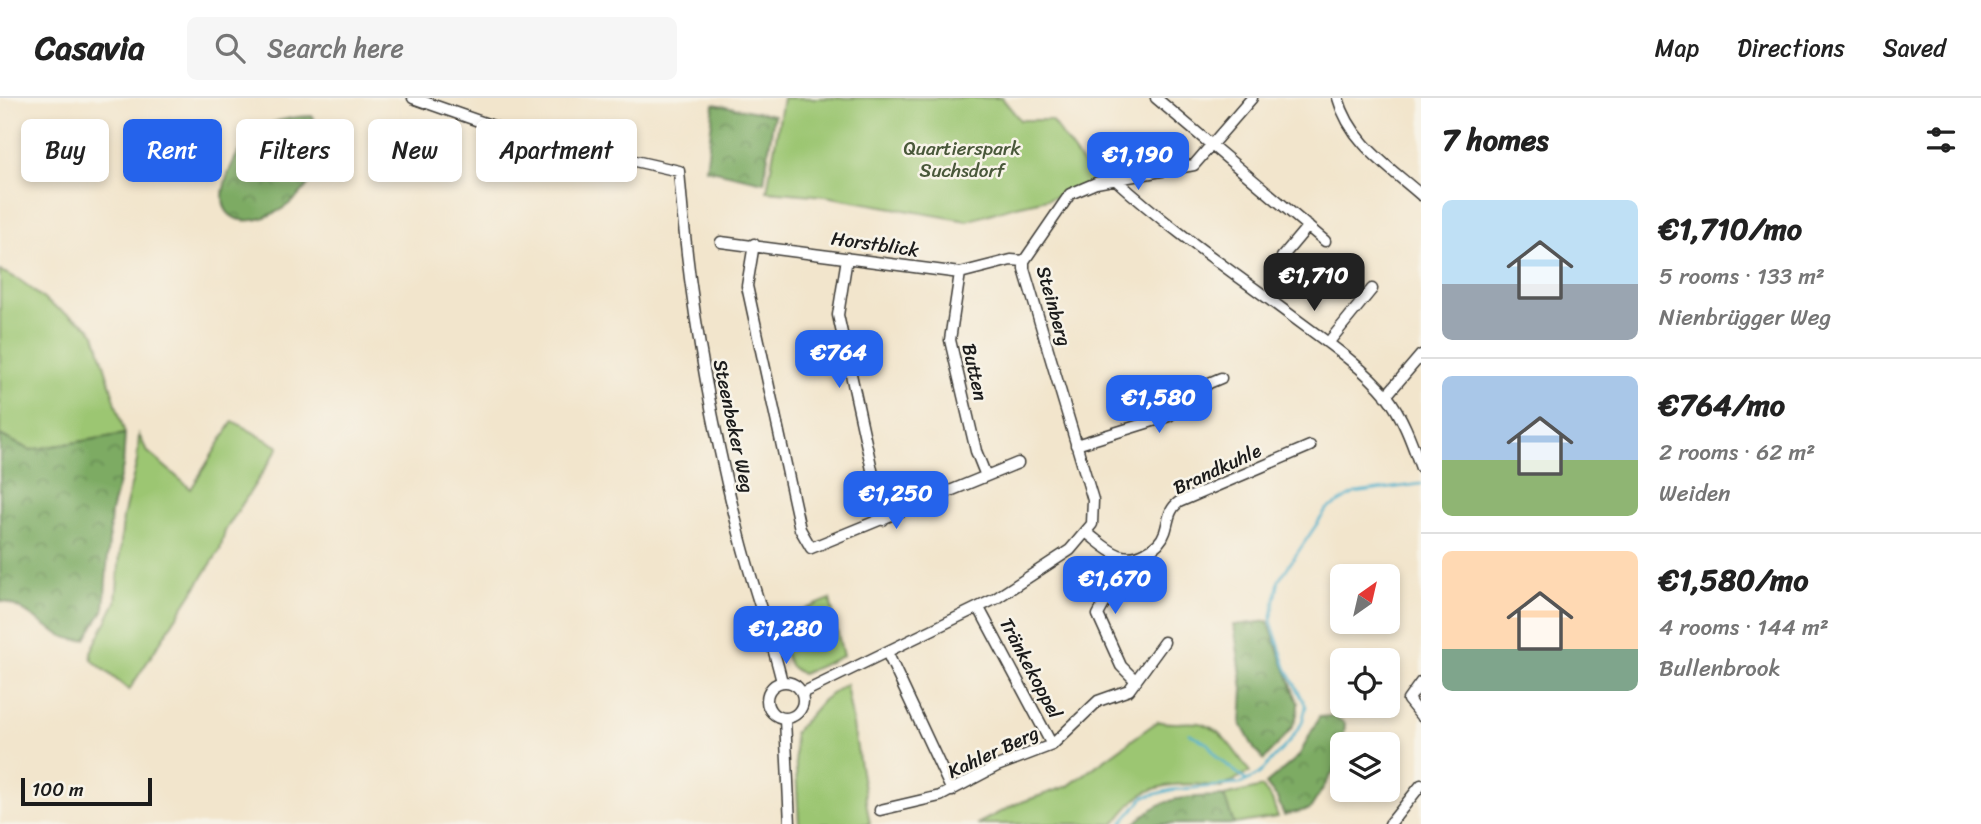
<!DOCTYPE html>
<meta charset="utf-8">
<style>
:root{--surface:#fff;--page:#f6f6f6;--text:#222;--muted:#767676;--line:#e0e0e0;--accent:#2563eb}
body{margin:0;font-family:Sriracha,sans-serif;background:var(--page);color:var(--text);height:100vh;display:flex;flex-direction:column;font-size:26px;white-space:nowrap}
*{box-sizing:border-box;margin:0}
p{font-size:23px;color:var(--muted)}
.icon{flex:none;width:38px;height:38px;fill:none;stroke:currentColor;stroke-width:2;stroke-linecap:round;stroke-linejoin:round}
.map{position:relative;flex:1;overflow:hidden}
.side{display:flex;flex-direction:column;background:var(--surface);width:560px}
.side>*{flex:none}
.banner{position:absolute;left:21px;top:21px;width:665px;height:63px;display:flex;gap:14px}
.needle{width:46px;rotate:34deg}
.fabs{position:absolute;left:1330px;top:466px;display:grid;gap:14px}
.fabs a{display:grid;place-items:center;width:70px;height:70px;border-radius:10px;background:var(--surface);box-shadow:0 4px 10px #0003;font-size:35px}
.scale{position:absolute;left:21px;bottom:18px;width:131px;box-sizing:border-box;padding-left:7px;border:4px solid #1c1c1c;border-top:0;font-size:19px;line-height:24px;white-space:nowrap;color:#1c1c1c;-webkit-text-stroke:5px #f7f3e8;paint-order:stroke}
.price{position:absolute;translate:-50% -60px;padding:0 16px;border-radius:14px;background:var(--accent);color:#fff;font-size:23px;line-height:46px;filter:drop-shadow(0 2px 4px #0008)}
.price::after{content:'';position:absolute;left:50%;top:42px;width:21px;height:16px;margin-left:-10px;background:inherit;clip-path:polygon(0 0,100% 0,50% 100%)}
.price.on{background:#222;color:#fff}
ul{padding:0;list-style:none}
li{display:flex;align-items:center;gap:21px;height:175px;padding:0 21px}
li+li{border-top:2px solid var(--line)}
li span{display:grid;place-items:center;flex:none;width:196px;height:140px;border-radius:10px;color:#555}
li>.icon{margin-inline-start:auto}
span .icon{width:84px;height:84px;fill:#fffc;stroke-width:1}
li b{font-size:30px}
h2{display:flex;justify-content:space-between;align-items:center;height:84px;padding:0 21px;font-size:30px}
.chip{padding:0 24px;border-radius:10px;background:var(--surface);box-shadow:0 4px 10px #0003;font-size:24px;line-height:63px}
.chip.on{background:var(--accent);color:#fff}
header{display:flex;align-items:center;gap:42px;box-sizing:border-box;height:98px;padding:0 35px;background:var(--surface);border-bottom:2px solid var(--line)}
header strong{font-size:33px}
nav{display:flex;gap:38px;margin-inline-start:auto;font-size:24px}
.search{width:490px;height:63px;background:var(--page);display:flex;align-items:center;gap:18px;box-sizing:border-box;padding:0 24px;border-radius:10px;color:var(--muted);font-size:26px}
main{display:flex;flex:1;min-height:0}
.map>svg:first-child{display:block}
</style>
<header>
<strong>Casavia</strong>
<div class="search"><svg class="icon" aria-label="search" viewBox="0 0 24 24"><circle cx="10" cy="10" r="6"/><path d="M15 15l6 6"/></svg>Search here</div>
<nav><a>Map</a><a>Directions</a><a>Saved</a></nav>
</header>
<main>
<div class="map">
<svg width="1421" height="726" viewBox="0 0 1421 726">
<defs>
<pattern id="forest-crowns" width="20" height="18" patternUnits="userSpaceOnUse" patternTransform="scale(1.75)"><rect width="20" height="18" fill="#7dab64"/><path d="M2 6a3 3 0 1 1 6 0M12 15a3 3 0 1 1 6 0" fill="none" stroke="#668a52"/></pattern>
</defs>
<rect width="100%" height="100%" fill="#f7f3e8"/>
<filter id="ink" filterUnits="userSpaceOnUse"><feTurbulence type="fractalNoise" baseFrequency=".0143" numOctaves="2"/><feDisplacementMap in="SourceGraphic" scale="14" xChannelSelector="R" yChannelSelector="G"/><feConvolveMatrix kernelMatrix="1 2 1 2 8 2 1 2 1" color-interpolation-filters="sRGB"/></filter>
<filter id="wash" filterUnits="userSpaceOnUse"><feTurbulence type="fractalNoise" baseFrequency=".00686" numOctaves="4" result="noise"/><feDisplacementMap in="SourceGraphic" scale="28" xChannelSelector="R" yChannelSelector="G"/><feGaussianBlur stdDeviation="1.57" result="paint"/><feColorMatrix in="noise" values="0 0 0 0 0 0 0 0 0 0 0 0 0 0 0 0 0 1.4 0 .05"/><feComposite in="paint" operator="in"/></filter>
<g filter="url(#wash)">
<rect width="100%" height="100%" fill="#f2e5cc"/>
<path fill="#9cc672" stroke="#5c7147" stroke-width="2" d="M783,0H1002L1020,22H1051L1096,85L1070,96L1012,109L967,123L825,98L767,93Z
M0,173C30,184 32,195 55,209C70,219 84,222 95,236L125,336L30,352L0,337Z
M233,323L279,349L225,433L220,452L129,592L92,562L91,554L116,504L123,419L137,363L139,337L147,353L191,391Z
M830,501L843,558L802,576L790,568L773,524Z
M846,586L870,726H799L794,635L823,602Z
M1158,623C1173,628 1188,622 1203,626C1223,631 1238,659 1250,674L1221,690C1199,684 1159,684 1140,698C1130,705 1122,717 1114,726H977L1016,706L1068,688Z
M1262,689L1272,702L1278,719L1234,726L1224,698Z"/>
<path fill="url(#forest-crowns)" stroke="#4c6440" stroke-width="2" d="M714,6L774,17L764,84L706,71Z
M312,18C363,110 168,181 239,53C255,26 282,19 312,18Z
M125,336L123,368L111,414L104,511L86,541C58,548 30,508 0,503V337L30,352Z
M1268,523L1298,605C1299,632 1279,642 1264,662L1255,652L1241,626L1243,591L1234,527Z
M1333,618L1345,625L1342,660L1310,711L1284,717L1277,700L1266,686L1299,658L1319,619Z
M1224,698L1234,726H1134C1162,697 1185,699 1224,698Z"/>
<g fill="none" stroke-linecap="round" stroke-linejoin="round">
<path stroke="#4aaeca" stroke-width="2.5" d="M1189,635L1208,646L1217,659L1247,683
M1121,726L1144,699L1172,692L1241,686L1259,676L1289,644L1302,625L1306,608L1286,569L1271,523L1279,482L1327,411L1355,395L1421,386"/>
</g>
</g>
<g filter="url(#ink)">
<g fill="none" stroke-linecap="round" stroke-linejoin="round">
<g stroke="#3c3a36" stroke-width="13">
<path id="minor" d="M413,0L516,36L679,73C688,195 709,316 739,435C751,485 770,533 782,584
M1156,0L1325,143
M1338,0C1350,44 1388,68 1421,97
M1116,82C1172,133 1233,174 1293,219C1325,243 1361,267 1387,298C1403,319 1412,345 1421,370
M721,144L960,175L1011,162L1024,163
M754,146L747,188L800,431L811,450L1018,365
M1282,159L1308,128
M847,160L838,217L883,422
M960,175L950,242L976,353L986,378
M1328,245L1372,191
M1386,298L1421,257
M1076,347L1169,318L1209,285L1221,280
M1087,435C1106,449 1121,468 1146,454C1154,450 1162,443 1165,434C1169,422 1168,412 1179,404L1310,348
M1129,460L1098,517L1121,568L1136,583
M979,510L1052,647
M887,554L952,693
M767 602a18 18 0 1 1 36 0a18 18 0 1 1-36 0Z
M1421,584L1408,602L1421,618
M802,595L995,501L1070,452L1092,426L1093,402L1024,171V163L1070,96L1096,85L1194,67L1252,0
M785,621L790,726
M880,712L940,698L997,668L1052,647L1098,603L1129,592L1164,544
M1390,726L1421,687"/>
</g>
<use href="#minor" stroke="#fff" stroke-width="10"/>
</g>
</g>
<g text-anchor="middle" dominant-baseline="central" stroke-width="5" stroke-linejoin="round" paint-order="stroke">
<g font-size="19" fill="#49583a" stroke="#f7f3e8">
<text x="962" y="50">Quartierspark<tspan x="962" dy="22">Suchsdorf</tspan></text>
</g>
<g font-size="19" fill="#1c1c1c" stroke="#f7f3e8">
<text transform="translate(875 146) rotate(8)">Horstblick</text>
<text transform="translate(1054 208) rotate(74)">Steinberg</text>
<text transform="translate(975 274) rotate(77)">Butten</text>
<text transform="translate(734 328) rotate(78)">Steenbeker Weg</text>
<text transform="translate(1217 371) rotate(-25)">Brandkuhle</text>
<text transform="translate(1031 570) rotate(62)">Tränkekoppel</text>
<text transform="translate(993 654) rotate(-25)">Kahler Berg</text>
</g>
</g>
</svg>
<div class="fabs">
<a><svg class="needle" viewBox="-14 -14 28 28"><path d="M0-13l5 13h-10z" fill="#e53935"/><path d="M0 13l5-13h-10z" fill="#767676"/></svg></a>
<a><svg class="icon" aria-label="locate" viewBox="0 0 24 24"><circle cx="12" cy="12" r="6"/><path d="M12 2v4M12 18v4M2 12h4M18 12h4"/></svg></a>
<a><svg class="icon" aria-label="layers" viewBox="0 0 24 24"><path d="M12 4l9 5-9 5-9-5zM3 14l9 5 9-5"/></svg></a>
</div>
<div class="scale">100 m</div>
<b class="price" style="left:1138px;top:94px">€1,190</b>
<b class="price on" style="left:1314px;top:215px">€1,710</b>
<b class="price" style="left:839px;top:292px">€764</b>
<b class="price" style="left:1159px;top:337px">€1,580</b>
<b class="price" style="left:896px;top:433px">€1,250</b>
<b class="price" style="left:1115px;top:518px">€1,670</b>
<b class="price" style="left:786px;top:568px">€1,280</b>
<div class="banner">
<a class="chip">Buy</a>
<a class="chip on">Rent</a>
<a class="chip">Filters</a>
<a class="chip">New</a>
<a class="chip">Apartment</a>
</div>
</div>
<section class="side">
<h2>7 homes<svg class="icon" aria-label="filters" viewBox="0 0 24 24"><path d="M4 7h16M4 17h16"/><circle cx="9" cy="7" r="2"/><circle cx="15" cy="17" r="2"/></svg></h2>
<ul>
<li><span style="background:linear-gradient(#bfe0f5 60%,#9aa5b1 0)"><svg class="icon" aria-label="home" viewBox="0 0 24 24"><path d="M3 11l9-7 9 7M6 9v11h12V9"/></svg></span><div><b>€1,710/mo</b><p>5 rooms · 133 m²</p><p>Nienbrügger Weg</p></div></li>
<li><span style="background:linear-gradient(#a9c7e8 60%,#8fb573 0)"><svg class="icon" aria-label="home" viewBox="0 0 24 24"><path d="M3 11l9-7 9 7M6 9v11h12V9"/></svg></span><div><b>€764/mo</b><p>2 rooms · 62 m²</p><p>Weiden</p></div></li>
<li><span style="background:linear-gradient(#ffd9b3 70%,#7fa58c 0)"><svg class="icon" aria-label="home" viewBox="0 0 24 24"><path d="M3 11l9-7 9 7M6 9v11h12V9"/></svg></span><div><b>€1,580/mo</b><p>4 rooms · 144 m²</p><p>Bullenbrook</p></div></li>
</ul>
</section>
</main>
